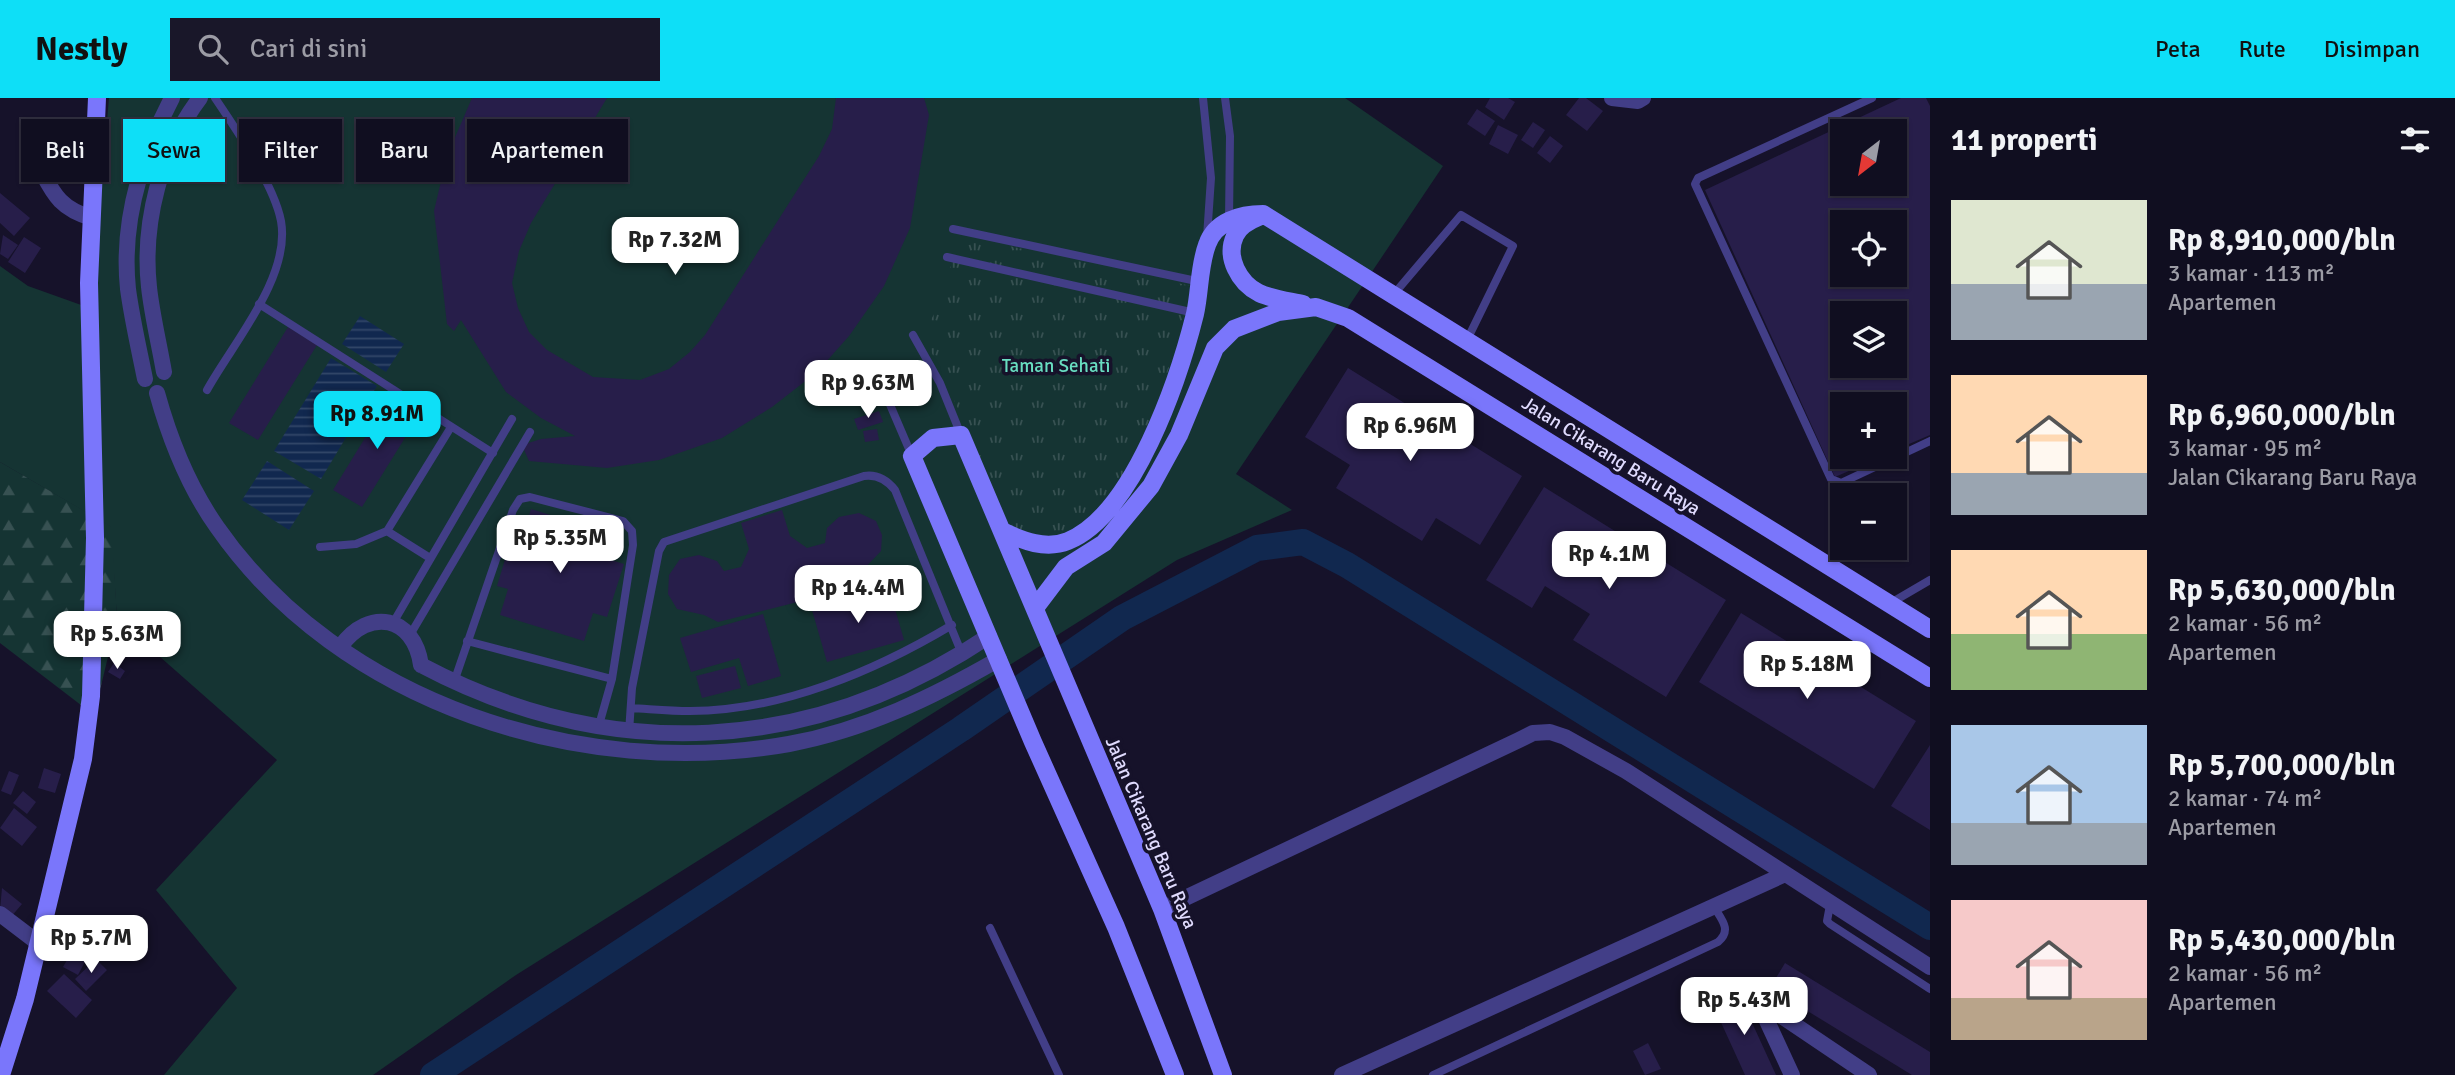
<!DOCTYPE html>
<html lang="id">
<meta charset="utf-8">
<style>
:root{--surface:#100e20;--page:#191729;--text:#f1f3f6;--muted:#9c9ca5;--line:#302e3e;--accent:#0edff7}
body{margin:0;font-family:Signika,sans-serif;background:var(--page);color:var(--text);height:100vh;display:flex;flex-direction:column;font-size:26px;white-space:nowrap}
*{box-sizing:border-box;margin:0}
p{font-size:23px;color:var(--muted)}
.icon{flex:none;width:38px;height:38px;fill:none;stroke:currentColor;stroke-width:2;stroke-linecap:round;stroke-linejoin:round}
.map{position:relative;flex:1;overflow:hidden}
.drawer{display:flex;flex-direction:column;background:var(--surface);width:525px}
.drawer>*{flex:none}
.hud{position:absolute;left:21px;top:21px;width:665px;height:63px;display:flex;gap:14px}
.needle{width:46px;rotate:211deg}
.fabs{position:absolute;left:1830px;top:21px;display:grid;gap:14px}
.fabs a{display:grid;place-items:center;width:77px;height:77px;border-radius:0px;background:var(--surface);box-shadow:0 2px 5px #0004,0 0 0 2px var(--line);font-size:35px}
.price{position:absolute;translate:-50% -60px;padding:0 16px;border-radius:14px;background:#fff;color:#222;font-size:23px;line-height:46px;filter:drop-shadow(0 2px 4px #0008)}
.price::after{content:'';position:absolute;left:50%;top:42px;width:21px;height:16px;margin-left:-10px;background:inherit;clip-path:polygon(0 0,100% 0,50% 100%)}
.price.on{background:var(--accent);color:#111}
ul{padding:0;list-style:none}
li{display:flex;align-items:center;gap:21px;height:175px;padding:0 21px}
li span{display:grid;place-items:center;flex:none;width:196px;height:140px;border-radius:0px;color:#555}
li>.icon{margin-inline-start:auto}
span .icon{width:84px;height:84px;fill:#fffc;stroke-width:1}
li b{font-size:30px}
h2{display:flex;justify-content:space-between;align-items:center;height:84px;padding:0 21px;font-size:30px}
.pill{padding:0 24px;border-radius:0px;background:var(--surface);box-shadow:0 2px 5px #0004,0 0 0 2px var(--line);font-size:24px;line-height:63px}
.pill.on{background:var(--accent);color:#111}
header{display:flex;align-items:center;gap:42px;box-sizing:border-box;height:98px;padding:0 35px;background:var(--accent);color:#111}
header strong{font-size:33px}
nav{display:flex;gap:38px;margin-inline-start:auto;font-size:24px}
.search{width:490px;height:63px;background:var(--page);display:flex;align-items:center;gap:18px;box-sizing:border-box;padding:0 24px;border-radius:0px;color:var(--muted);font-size:26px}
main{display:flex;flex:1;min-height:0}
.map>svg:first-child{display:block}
</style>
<header>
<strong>Nestly</strong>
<div class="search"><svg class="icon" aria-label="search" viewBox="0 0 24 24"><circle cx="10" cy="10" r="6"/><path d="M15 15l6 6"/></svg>Cari di sini</div>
<nav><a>Peta</a><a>Rute</a><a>Disimpan</a></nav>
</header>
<main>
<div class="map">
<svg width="1930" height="977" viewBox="0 0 1930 977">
<defs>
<pattern id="forest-firs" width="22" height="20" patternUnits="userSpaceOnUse" patternTransform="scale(1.75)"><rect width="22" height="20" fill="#153433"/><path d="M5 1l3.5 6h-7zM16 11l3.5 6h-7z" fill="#375152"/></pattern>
<pattern id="park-tufts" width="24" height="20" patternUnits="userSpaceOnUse" patternTransform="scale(1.75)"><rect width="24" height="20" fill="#153433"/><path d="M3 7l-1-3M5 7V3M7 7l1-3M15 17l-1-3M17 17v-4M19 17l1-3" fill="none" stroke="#375152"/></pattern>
<pattern id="water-rules" width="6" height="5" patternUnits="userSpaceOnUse" patternTransform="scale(1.75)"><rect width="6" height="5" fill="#11284f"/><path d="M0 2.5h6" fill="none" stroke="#334769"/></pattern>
</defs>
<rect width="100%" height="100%" fill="#16122a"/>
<path fill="#153433" d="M109,0H1345L1443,68L1236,376L1292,412L1177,462L516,877L373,977H164L237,890L156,792L277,662L117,521L111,429L0,364V168L28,188L98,213L95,160Z"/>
<path fill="url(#forest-firs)" d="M0,364L112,429L117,521L94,617L0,545Z"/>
<path fill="url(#park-tufts)" d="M959,137L1191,188C1180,246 1129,418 1065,436C1045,441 1026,433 1007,427L970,336L923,236L942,202Z"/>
<path fill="url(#water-rules)" d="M360,218L404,246L386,274L342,246Z
M331,260L377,288L321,381L274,353Z
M267,363L314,393L289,432L242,402Z"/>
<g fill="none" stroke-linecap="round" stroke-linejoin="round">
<path stroke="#11284f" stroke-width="26" d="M433,977L961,631L1122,520L1257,450L1303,444L1347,467L1930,829"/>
</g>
<path fill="#271e4a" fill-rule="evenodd" d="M472,0H607L531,125L519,153L512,185L518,210L529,234L547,252L593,279L640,282L669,271L690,254L705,237L819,58L832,31L836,0H924L929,17L910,130L884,188L849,238L817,274L772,309L722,340L659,362L607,370L529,363L522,347L541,341L575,338L541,320L506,294L461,222L454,233L447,226L434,113L447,58Z
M1490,0H1508L1515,4L1504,22L1485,9Z
M1579,0H1586L1603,13L1587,33L1566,17Z
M1901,0H1926L1930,8V337L1895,352V306H1843V359H1881L1835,379L1705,92ZM1843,33H1895V86H1843ZM1843,124H1895V177H1843ZM1843,215H1895V268H1843Z
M1477,11L1495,23L1485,38L1467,26Z
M1533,24L1545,32L1533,50L1521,42Z
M1498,27L1518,37L1508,56L1489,46Z
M1550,38L1563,48L1550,65L1537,55Z
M0,95L30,120L14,138L0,125Z
M3,137L18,147L8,161L0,156Z
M24,139L41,150L25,175L8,164Z
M288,229L317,247L258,342L229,325Z
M1348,270L1522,378L1480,447L1436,420L1422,443L1336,390L1350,367L1305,339Z
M392,296L421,314L362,409L333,392Z
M879,313L883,324L858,332L854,321Z
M877,331L879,342L865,344L863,333Z
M1544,389L1726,502L1666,599L1573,542L1590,516L1545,488L1532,510L1486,482Z
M531,411L618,438L611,462L624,466L607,519L593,515L584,543L500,517L508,491L497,488L512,438L522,441Z
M782,412L790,438L807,450L825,445L827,430L839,419L859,415L876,423L882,437L881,453L862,473L853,490L718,524L704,517L677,511L668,496L669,477L680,461L699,457L717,463L724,473L741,469L749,451L741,425Z
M889,490L904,542L827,564L812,512Z
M1741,515L1916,623L1874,691L1699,584Z
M763,516L781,578L748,588L739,560L691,574L680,540Z
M114,565L125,573L120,581L108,574Z
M735,568L741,590L702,600L696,578Z
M1930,647V732L1891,708Z
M44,670L61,676L55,695L38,690Z
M9,673L19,677L11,697L1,693Z
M23,693L36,704L27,716L13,705Z
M14,710L37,729L22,748L0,730Z
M2,790L22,806L10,820L0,812Z
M75,848L89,856L78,877L63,869Z
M96,861L107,872L86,893L75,881Z
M1785,865L1930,954V977H1912L1770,890Z
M64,876L92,902L76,920L47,893Z
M1739,895L1748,916L1776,977H1745L1735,955L1713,907Z
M1648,945L1661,971L1645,977L1633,953Z"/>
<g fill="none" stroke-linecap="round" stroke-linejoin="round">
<path stroke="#423e87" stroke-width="8" d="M1203,0L1211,80L1207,139
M1225,0L1230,38L1229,122
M1872,0L1698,80L1695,86L1831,381L1841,385L1930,343
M953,131L1201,184
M947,159L1195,215
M1394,196L1461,117L1513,148L1467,242
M259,206L493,355
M913,237L940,285L961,337
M879,281L912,358
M207,292C233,245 291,179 281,123C274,87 236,31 215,0
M387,433L430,460
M320,449L356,446L387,433L451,329
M1889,506L1930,482
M393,525L512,321
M410,537L530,334
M467,543L612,581
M454,584L513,412L520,401L530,399L623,423L632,433L633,447L612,581L599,627
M631,610C650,611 670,613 690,613C781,613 875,573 952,527
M629,634L632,590L659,453L664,444L864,378C877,376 887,382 895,392L962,556
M1830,807L1827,823L1830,826L1930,891
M990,830L1059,977
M1433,977L1718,844C1732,832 1722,822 1714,809"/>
<path stroke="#423e87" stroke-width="16" d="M1612,0L1638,3L1643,0
M33,58C52,90 54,109 92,120
M164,274C159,245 152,217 149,189C142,125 161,51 200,0
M145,281C139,251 132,221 128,191C121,124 141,59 172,0
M157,295C170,342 188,388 217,429C340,606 582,683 789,646C865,632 933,599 999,561
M341,548C369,509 414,518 421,567
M421,567C610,667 811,657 989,538
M1162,811L1519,642L1533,635L1550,634L1565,639L1626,673L1930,869
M0,816L37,844
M1342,977L1783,777
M1792,977L1767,923L1771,916L1780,917L1869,977"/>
<path stroke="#7a76fb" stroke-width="18" d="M1261,118C1251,122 1239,128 1235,138C1225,159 1239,185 1259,195C1272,201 1289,203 1303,206
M1002,433C1023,443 1046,452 1068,443C1134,416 1179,280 1195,216C1200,194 1199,168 1207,147C1215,123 1241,116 1263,116L1930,531
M1035,510L1066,469L1104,445L1151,388L1179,337L1215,250L1234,231L1278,214L1316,209L1348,220L1930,580
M1,977L25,901L83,661L91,598L95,440L89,185L97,0
M1175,977L1116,829L1033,644L912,358L933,340L961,337L1162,811L1223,977"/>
</g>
<g text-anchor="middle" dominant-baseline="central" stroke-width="7" stroke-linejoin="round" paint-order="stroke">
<g font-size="19" fill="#68ddc1" stroke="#16122a">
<text x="1056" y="268">Taman Sehati</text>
</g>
<g font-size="19" fill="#e0dbfe" stroke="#16122a">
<text transform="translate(1611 358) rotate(32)">Jalan Cikarang Baru Raya</text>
<text transform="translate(1151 735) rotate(67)">Jalan Cikarang Baru Raya</text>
</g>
</g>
</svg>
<div class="fabs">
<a><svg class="needle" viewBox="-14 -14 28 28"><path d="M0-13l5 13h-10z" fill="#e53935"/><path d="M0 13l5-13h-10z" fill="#9c9ca5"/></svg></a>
<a><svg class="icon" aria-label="locate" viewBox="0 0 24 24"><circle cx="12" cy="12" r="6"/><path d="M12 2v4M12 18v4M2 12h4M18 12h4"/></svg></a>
<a><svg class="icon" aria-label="layers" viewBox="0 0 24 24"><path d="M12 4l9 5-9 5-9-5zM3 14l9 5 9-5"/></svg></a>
<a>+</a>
<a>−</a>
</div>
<b class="price" style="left:675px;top:179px">Rp 7.32M</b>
<b class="price" style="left:868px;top:322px">Rp 9.63M</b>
<b class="price on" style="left:377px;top:353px">Rp 8.91M</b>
<b class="price" style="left:1410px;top:365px">Rp 6.96M</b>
<b class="price" style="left:560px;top:477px">Rp 5.35M</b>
<b class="price" style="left:1609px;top:493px">Rp 4.1M</b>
<b class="price" style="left:858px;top:527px">Rp 14.4M</b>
<b class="price" style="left:117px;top:573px">Rp 5.63M</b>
<b class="price" style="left:1807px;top:603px">Rp 5.18M</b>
<b class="price" style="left:91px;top:877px">Rp 5.7M</b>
<b class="price" style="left:1744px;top:939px">Rp 5.43M</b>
<div class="hud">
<a class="pill">Beli</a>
<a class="pill on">Sewa</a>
<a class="pill">Filter</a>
<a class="pill">Baru</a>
<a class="pill">Apartemen</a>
</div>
</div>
<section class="drawer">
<h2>11 properti<svg class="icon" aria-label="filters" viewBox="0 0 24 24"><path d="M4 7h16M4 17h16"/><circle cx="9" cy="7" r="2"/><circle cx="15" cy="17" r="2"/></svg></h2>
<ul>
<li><span style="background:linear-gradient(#dfe7d0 60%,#9aa5b1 0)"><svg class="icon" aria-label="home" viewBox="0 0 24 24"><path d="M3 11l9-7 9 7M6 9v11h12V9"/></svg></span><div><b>Rp 8,910,000/bln</b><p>3 kamar · 113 m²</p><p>Apartemen</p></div></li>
<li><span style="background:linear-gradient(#ffd9b3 70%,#9aa5b1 0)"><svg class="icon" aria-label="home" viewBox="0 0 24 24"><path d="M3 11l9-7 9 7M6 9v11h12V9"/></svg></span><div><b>Rp 6,960,000/bln</b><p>3 kamar · 95 m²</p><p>Jalan Cikarang Baru Raya</p></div></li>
<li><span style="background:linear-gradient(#ffd9b3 60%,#8fb573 0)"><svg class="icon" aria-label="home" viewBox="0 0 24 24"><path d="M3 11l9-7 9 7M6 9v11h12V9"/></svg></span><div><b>Rp 5,630,000/bln</b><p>2 kamar · 56 m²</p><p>Apartemen</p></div></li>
<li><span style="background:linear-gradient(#a9c7e8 70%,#9aa5b1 0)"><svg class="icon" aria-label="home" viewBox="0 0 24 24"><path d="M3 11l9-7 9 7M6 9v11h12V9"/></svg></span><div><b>Rp 5,700,000/bln</b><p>2 kamar · 74 m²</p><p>Apartemen</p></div></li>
<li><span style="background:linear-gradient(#f6c9c9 70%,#b9a48a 0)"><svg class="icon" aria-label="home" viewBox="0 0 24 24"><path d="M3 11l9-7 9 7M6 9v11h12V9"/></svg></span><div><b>Rp 5,430,000/bln</b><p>2 kamar · 56 m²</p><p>Apartemen</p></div></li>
</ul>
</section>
</main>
